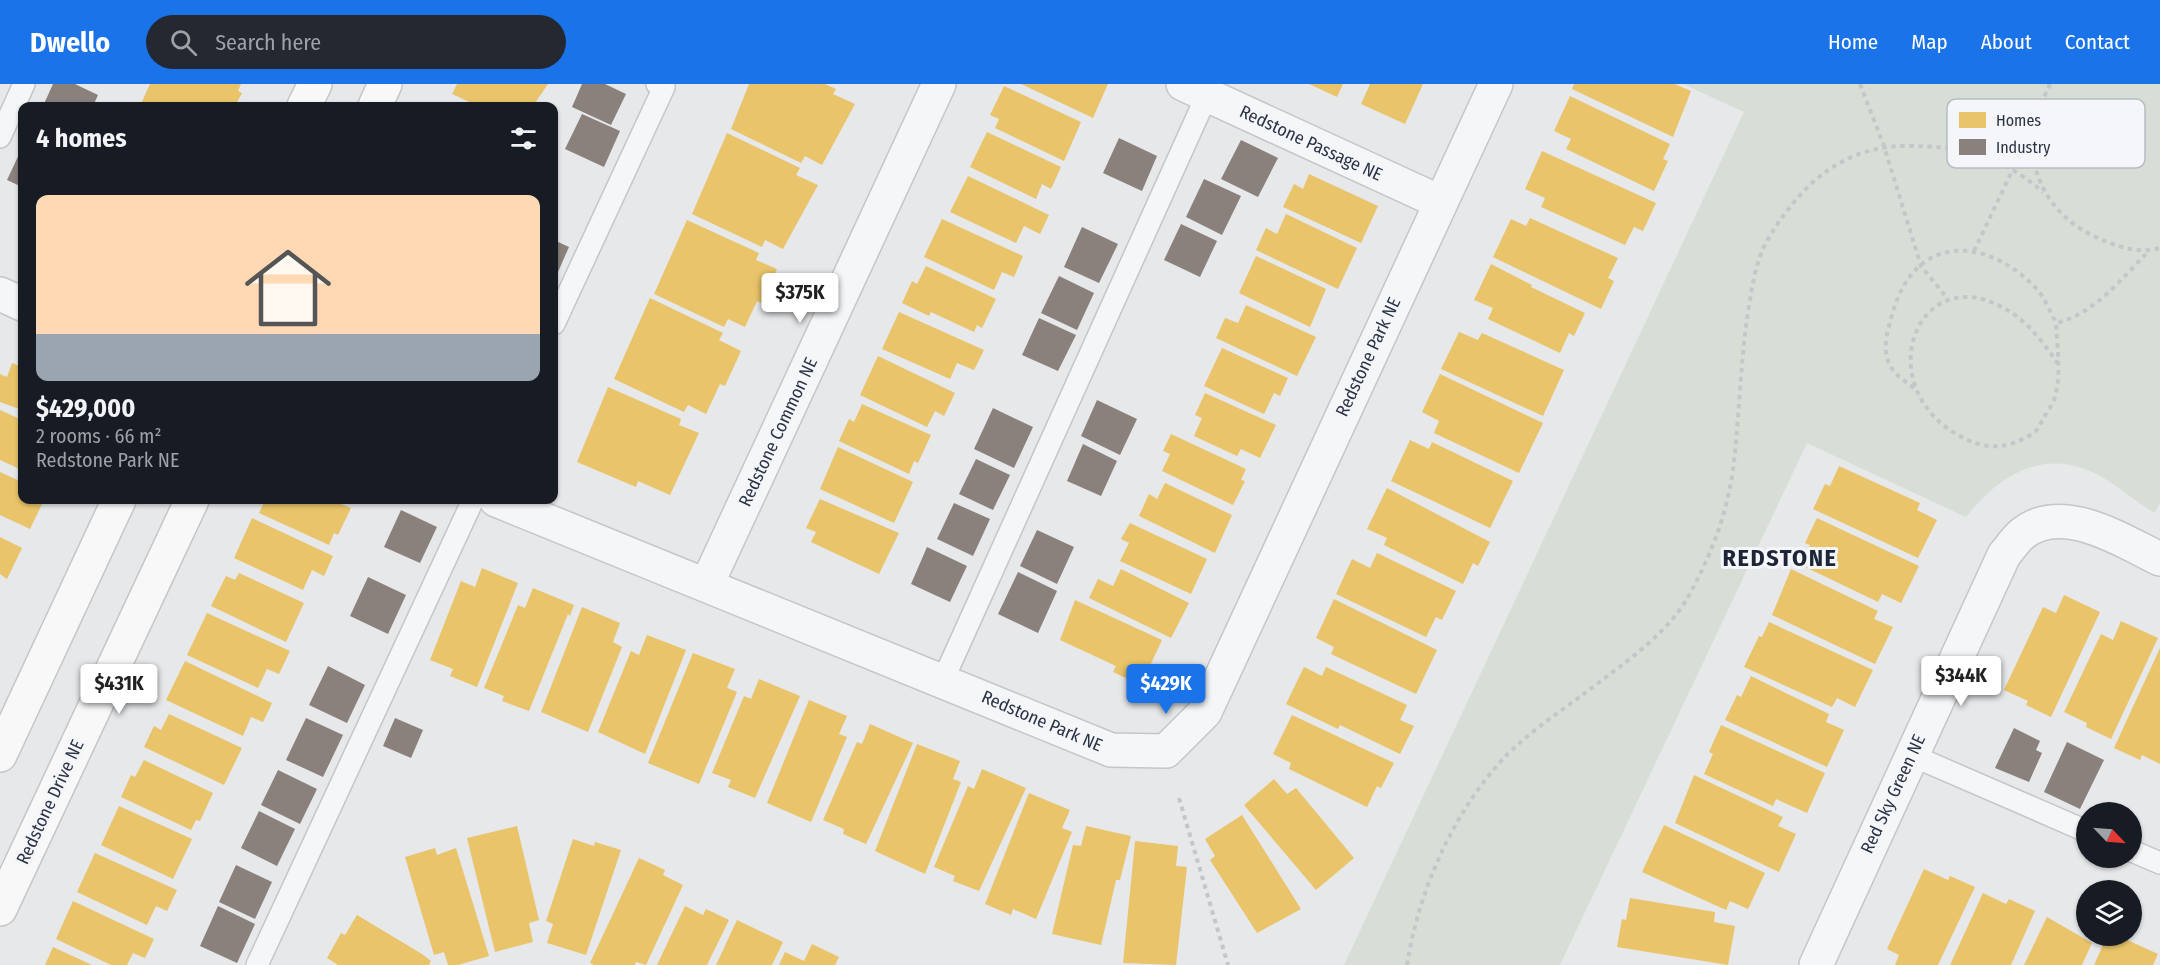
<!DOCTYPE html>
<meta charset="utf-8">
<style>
:root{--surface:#171b24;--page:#242831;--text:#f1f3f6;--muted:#9ea1a6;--line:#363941;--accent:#1a73e8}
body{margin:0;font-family:"Fira Sans Condensed",sans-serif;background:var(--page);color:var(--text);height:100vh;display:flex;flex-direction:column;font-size:22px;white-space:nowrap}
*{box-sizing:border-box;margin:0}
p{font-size:20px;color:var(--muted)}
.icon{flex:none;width:33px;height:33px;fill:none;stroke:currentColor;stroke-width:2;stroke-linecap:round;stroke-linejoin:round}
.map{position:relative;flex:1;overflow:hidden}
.panel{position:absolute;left:18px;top:18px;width:540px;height:402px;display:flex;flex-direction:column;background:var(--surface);border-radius:12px;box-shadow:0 2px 4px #0004}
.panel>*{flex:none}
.needle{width:39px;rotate:115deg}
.tools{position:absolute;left:2076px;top:718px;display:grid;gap:12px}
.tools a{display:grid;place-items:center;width:66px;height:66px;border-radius:50%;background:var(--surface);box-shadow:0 2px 4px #0004;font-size:30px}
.price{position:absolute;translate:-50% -51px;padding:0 14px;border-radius:6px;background:#fff;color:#222;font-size:20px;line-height:39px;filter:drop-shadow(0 2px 3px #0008)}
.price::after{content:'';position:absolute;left:50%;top:36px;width:18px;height:14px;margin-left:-9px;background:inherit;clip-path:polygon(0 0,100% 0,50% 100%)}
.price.current{background:var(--accent);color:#fff}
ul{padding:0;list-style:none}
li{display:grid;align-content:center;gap:12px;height:318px;padding:0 18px}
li+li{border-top:2px solid var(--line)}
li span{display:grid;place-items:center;height:186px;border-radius:12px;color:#555}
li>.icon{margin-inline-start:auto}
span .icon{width:108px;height:108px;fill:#fffc;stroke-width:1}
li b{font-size:26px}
h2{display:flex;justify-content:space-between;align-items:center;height:72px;padding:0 18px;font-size:26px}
header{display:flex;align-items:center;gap:36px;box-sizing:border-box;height:84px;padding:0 30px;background:var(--accent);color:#fff}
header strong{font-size:28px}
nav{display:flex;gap:33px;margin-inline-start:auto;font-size:21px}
.search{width:420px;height:54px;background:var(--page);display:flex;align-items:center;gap:15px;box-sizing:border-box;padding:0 21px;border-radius:33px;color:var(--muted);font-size:22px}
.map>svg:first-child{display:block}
</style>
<header>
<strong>Dwello</strong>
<div class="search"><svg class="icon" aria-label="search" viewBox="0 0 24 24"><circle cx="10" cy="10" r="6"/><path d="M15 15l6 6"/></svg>Search here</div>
<nav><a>Home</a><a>Map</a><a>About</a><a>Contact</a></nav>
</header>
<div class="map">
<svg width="2160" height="881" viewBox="0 0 2160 881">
<rect width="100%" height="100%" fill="#e6e8ea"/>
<path fill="#d6ded6" d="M1683,0H2160V419L2155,429C2139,420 2125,408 2110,398C2053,360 2004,385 1966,433L1807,359L1560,881H1344L1744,28Z"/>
<path fill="#e9c46a" d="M150,0H241L238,7L242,9L235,22H140Z
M457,0H548L533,22H478L452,10Z
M749,0H825L836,5L833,10L855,20L822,81L805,72L801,79L731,45Z
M1021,0H1108L1093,34Z
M1309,0H1343L1337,13Z
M1370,0H1423L1405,40L1361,20Z
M1574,0H1675L1691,7L1673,53L1572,5Z
M1004,2L1081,38L1064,77L995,44L999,35L990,31Z
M1570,12L1670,60L1663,75L1668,77L1654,107L1566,65L1571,55L1554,47Z
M987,48L1061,83L1051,105L1042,100L1036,115L970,83Z
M727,49L800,84L796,91L818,101L783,165L765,156L762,163L692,130Z
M1542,67L1656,119L1643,147L1634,143L1625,161L1541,123L1545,114L1525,105Z
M1309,90L1378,122L1361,159L1283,123L1294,100L1303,105Z
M968,92L1049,131L1040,150L1024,142L1016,159L950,128Z
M1286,130L1357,164L1338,205L1256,166L1266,144L1277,150Z
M1530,134L1618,174L1608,194L1614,197L1601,225L1493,173L1511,135L1526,142Z
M942,135L1023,172L1014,193L1002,188L994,206L924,173Z
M687,136L759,169L756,176L777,185L761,219L757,217L745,243L728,235L724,243L654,210Z
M1256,172L1326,205L1310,243L1239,209Z
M1491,180L1532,201L1531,203L1585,229L1574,252L1569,249L1560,269L1488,235L1493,224L1474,216Z
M926,182L996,215L982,244L977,241L974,248L931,228L929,232L902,219L912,197L917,200Z
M650,214L723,249L719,256L741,267L725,302L720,300L706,330L688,321L684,328L614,295Z
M1246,221L1316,253L1297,292L1216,254L1225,234L1238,239Z
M899,228L984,266L974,286L957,279L950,295L882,265Z
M1459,248L1478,256L1482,249L1564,286L1543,332L1441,285Z
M1222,264L1288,294L1280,312L1274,309L1264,330L1204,302Z
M878,272L955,309L944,332L935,327L927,343L860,311Z
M12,279L22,283V326L0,318V290L7,293Z
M1440,290L1543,339L1519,389L1434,349L1439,337L1422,328Z
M608,303L681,335L679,341L699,349L670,411L638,397L636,403L577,378Z
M1205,309L1276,341L1260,374L1241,365L1237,372L1194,352L1202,334L1195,331Z
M862,320L931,351L918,379L914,377L909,390L839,357L849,335L854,338Z
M0,326L22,336V386L0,376Z
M1171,350L1246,385L1241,396L1245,397L1233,421L1162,387L1170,370L1163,367Z
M1410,356L1429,365L1432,358L1513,397L1490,444L1391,397Z
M838,363L913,398L894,439L820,405Z
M1839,382L1920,419L1917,426L1937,436L1918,474L1813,425L1825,400L1830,402Z
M0,388L22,398V416H44L30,445L0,431Z
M1165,399L1232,431L1215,469L1139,432L1149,410L1157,415Z
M1387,404L1490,458L1478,482L1473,479L1463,500L1384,461L1387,454L1367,445Z
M820,415L899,449L879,490L811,458L816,448L806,444Z
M265,416H331L351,424L338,451L334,449L329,461L259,429Z
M252,434L333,472L324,492L312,486L303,506L234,474Z
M1817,434L1919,482L1901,519L1882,510L1878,518L1801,481L1810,461L1805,459Z
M1130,439L1207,475L1191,510L1120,477L1129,459L1121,455Z
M0,453L22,464L7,495L0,490Z
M1377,469L1456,507L1442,536L1436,533L1426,553L1336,510L1352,475L1370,484Z
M482,484L518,499L477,603L450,592L453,585L430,576L461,497L475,503Z
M1121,485L1189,519L1171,554L1089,514L1098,495L1113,502Z
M1791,485L1878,527L1874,535L1893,543L1875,580L1772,531Z
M239,489L304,519L286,558L211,522L226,492L235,496Z
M533,504L574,521L570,532L568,530L529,627L502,617L504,612L484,604L518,521L525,524Z
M2064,511L2100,528L2051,633L2026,621L2028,617L2004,606L2043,523L2056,529Z
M1334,515L1437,566L1416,610L1331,570L1334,563L1316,554Z
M1075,516L1162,556L1141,601L1113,588L1116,582L1060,556Z
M582,523L620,539L613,558L622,563L588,648L541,628Z
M207,529L290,567L279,590L267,585L258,604L187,571Z
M2121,537L2158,554L2111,655L2086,643L2087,639L2064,628L2101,550L2113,556Z
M1769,538L1873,586L1855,623L1837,614L1832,623L1744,583L1759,552L1762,553Z
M647,551L686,566L645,670L598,648L631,567L639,571Z
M2160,564V680L2142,671L2140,676L2114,664Z
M693,569L735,585L727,604L737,608L699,700L648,679Z
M185,577L272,619L263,638L251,633L243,652L166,616Z
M1304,583L1322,592L1326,583L1407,621L1400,636L1414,642L1400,670L1340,641L1338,645L1286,620Z
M1751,592L1829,630L1826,638L1844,646L1827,683L1725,636L1737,611L1741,613Z
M759,595L800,612L755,714L728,703L731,696L712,689L744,612L751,615Z
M809,616L847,632L839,650L847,653L811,738L767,719Z
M169,630L242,664L224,701L144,663L154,642L161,646Z
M1292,631L1394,679L1381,704L1377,702L1367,723L1289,685L1291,679L1273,670Z
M870,640L913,659L866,760L843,750L844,745L823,736L857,658L862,660Z
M1721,641L1825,689L1807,729L1776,715L1773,722L1704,690L1713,670L1709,668Z
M917,660L960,677L953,695L961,698L925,790L875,767Z
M144,676L213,709L200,737L196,736L191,746L121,713L131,691L135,693Z
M982,685L1026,704L979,807L953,797L955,792L934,783L968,702L974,705Z
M1694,691L1783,733L1778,742L1796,750L1779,788L1675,739Z
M1274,695L1287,710L1296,704L1354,774L1316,806L1244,721Z
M1029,709L1070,726L1062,744L1072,748L1036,835L1013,825L1011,831L985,820Z
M119,722L192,755L173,795L101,761Z
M1242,731L1301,825L1257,849L1210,776L1215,772L1205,755Z
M1664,741L1765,789L1748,825L1730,817L1726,826L1642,788Z
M517,742L539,836L529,839L533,858L495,868L467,754Z
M1086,742L1131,752L1120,796H1116L1101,861L1052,850L1073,761L1081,762Z
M573,755L594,762L595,758L621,766L586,871L547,859L553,840L546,837Z
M1135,757L1178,762L1176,782L1187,783L1176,881L1123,879Z
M435,764L437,771L456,764L489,872L458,881H448L444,868L434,871L405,773Z
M95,769L177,806L167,827L156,822L147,841L77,808Z
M639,774L665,786L663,791L683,801L646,881L636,878L635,881H594L590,879Z
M1924,785L1948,796L1950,792L1975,803L1938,881H1895L1899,871L1887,865Z
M1983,809L2006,820L2009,815L2035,827L2011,881H1950Z
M1630,814L1715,828L1714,838L1735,842L1728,881L1617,863L1622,835L1626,836Z
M73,817L154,855L145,874L133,869L127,881H111L56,855Z
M685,822L703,831L706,825L729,836L707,881H657Z
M357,831L422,870L431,877L429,881H338L327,874L341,849L345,851Z
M2047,833L2092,859L2082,881H2024Z
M737,836L783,858L772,881H716Z
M2107,852L2123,858L2125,855L2158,870L2153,881H2094Z
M812,860L839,873L835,881H779L785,868L804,877Z
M53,863L92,881H45Z"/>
<path fill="#8a817c" d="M53,0H75L98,11L93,22H43Z
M582,0H605L626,10L611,41L572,23Z
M582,30L620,47L604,83L565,65Z
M1119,54L1157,72L1142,107L1103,89Z
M1241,56L1278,74L1258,113L1221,95Z
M22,64V103L7,96Z
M1204,95L1241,112L1222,151L1186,133Z
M1181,140L1217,157L1200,193L1164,176Z
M1082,143L1118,160L1099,199L1064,183Z
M554,156L569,163L554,197Z
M1059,192L1094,209L1077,246L1041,229Z
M1039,234L1076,251L1058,287L1022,271Z
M1097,316L1137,335L1120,371L1081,352Z
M993,324L1033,343L1014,384L974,365Z
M1083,360L1117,377L1101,412L1067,397Z
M976,375L1010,391L993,426L959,410Z
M954,419L990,435L973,472L937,455Z
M401,426L437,443L420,479L384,463Z
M1037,446L1074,463L1057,500L1020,482Z
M927,463L967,482L950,518L911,500Z
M1018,488L1057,507L1038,549L998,530Z
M368,493L406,511L388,550L350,532Z
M328,582L365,601L347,639L309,621Z
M306,634L343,651L323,693L286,676Z
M395,634L423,646L411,674L383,662Z
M2014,644L2040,657L2036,666L2042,669L2029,698L1995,684Z
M2067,658L2104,676L2080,725L2044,708Z
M278,686L317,705L300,740L261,721Z
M259,727L295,745L277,782L241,764Z
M236,781L272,798L255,835L219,818Z
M218,822L255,840L237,879L200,862Z"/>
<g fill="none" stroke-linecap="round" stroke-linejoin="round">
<g stroke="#c4c6c8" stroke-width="24">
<path id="lane" d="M0,53L24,0
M554,240L664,3L657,0
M943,596L1207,11
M1911,671L2086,747
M2132,767L2160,779
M257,881L473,416"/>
</g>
<g stroke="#c4c6c8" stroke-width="36">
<path id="street" d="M1183,0L1440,118
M0,210L22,220
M496,416L1111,666L1166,667L1205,628L1496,0
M707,500L939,0
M1816,881L2004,471C2010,464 2015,456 2022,450C2062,417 2122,457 2160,475"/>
</g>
<g stroke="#c4c6c8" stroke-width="36">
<path id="secondary" d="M304,22L315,0
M375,22L385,0
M0,671L119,416
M0,825L192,416"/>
</g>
<path stroke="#c5c6ca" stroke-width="4" stroke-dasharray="4.5 4.5" stroke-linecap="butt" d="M1860,0L1884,62L1921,182L1947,214
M2050,0C2046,10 2040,20 2037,30C2021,83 2049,133 2098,154C2118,163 2139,170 2160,164
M1964,65L2002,51L2037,31
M1974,167L2013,85
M2058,280C2047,264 2035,247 2020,235C1923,159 1863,300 1960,352C1986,367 2007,365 2032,350C2037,347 2040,341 2043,335C2046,329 2052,322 2054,316C2062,292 2057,263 2056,239C2095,230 2122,194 2148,168
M1914,304C1902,295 1890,288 1887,273C1883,261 1889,240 1893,228C1915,150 1985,152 2035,203C2044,212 2050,227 2056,239
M1179,714L1228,881
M1407,881C1418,811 1449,738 1495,684C1519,655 1554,632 1585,609C1620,582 1666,552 1688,513C1710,474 1727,430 1733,386C1740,329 1740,272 1750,216C1753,197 1757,176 1766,159C1776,140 1789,123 1804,107C1831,78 1868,61 1908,62C1963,62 2001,72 2043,108"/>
<use href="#lane" stroke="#f5f6f7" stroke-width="21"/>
<use href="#street" stroke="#f5f6f7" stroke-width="33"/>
<use href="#secondary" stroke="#f8f8f8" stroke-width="33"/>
</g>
<g text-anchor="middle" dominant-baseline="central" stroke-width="6" stroke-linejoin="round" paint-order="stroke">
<g font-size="18" fill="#2b3445" stroke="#f4f6f9">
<text transform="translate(1311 59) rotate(25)">Redstone Passage NE</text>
<text transform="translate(1368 273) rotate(-65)">Redstone Park NE</text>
<text transform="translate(778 348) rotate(-65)">Redstone Common NE</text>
<text transform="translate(1042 637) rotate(23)">Redstone Park NE</text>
<text transform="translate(1893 710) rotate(-65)">Red Sky Green NE</text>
<text transform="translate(50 718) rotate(-65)">Redstone Drive NE</text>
</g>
<g font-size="24" font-weight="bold" letter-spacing="1.5" fill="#1d2536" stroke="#f4f6f9">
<text x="1780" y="474">REDSTONE</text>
</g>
</g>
<rect x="1947" y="15" width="198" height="69" rx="9" fill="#f4f6f9" stroke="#b8bcc3" stroke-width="1.5"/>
<rect x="1959" y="28" width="27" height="16" fill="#e9c46a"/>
<rect x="1959" y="55" width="27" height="16" fill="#8a817c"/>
<g font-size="16" fill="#2b3445">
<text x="1996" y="42">Homes</text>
<text x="1996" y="69">Industry</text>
</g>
</svg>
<div class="tools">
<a><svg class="needle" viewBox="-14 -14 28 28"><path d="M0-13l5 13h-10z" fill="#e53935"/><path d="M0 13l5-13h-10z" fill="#9ea1a6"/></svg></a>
<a><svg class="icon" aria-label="layers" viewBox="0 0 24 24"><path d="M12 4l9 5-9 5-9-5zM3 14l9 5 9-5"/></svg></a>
</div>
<b class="price" style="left:800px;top:240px">$375K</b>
<b class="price" style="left:1961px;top:623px">$344K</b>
<b class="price" style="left:119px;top:631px">$431K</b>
<b class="price current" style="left:1166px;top:631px">$429K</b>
<section class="panel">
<h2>4 homes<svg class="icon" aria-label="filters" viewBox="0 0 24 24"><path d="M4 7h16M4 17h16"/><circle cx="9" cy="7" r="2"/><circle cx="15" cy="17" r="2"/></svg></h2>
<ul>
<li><span style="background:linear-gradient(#ffd9b3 75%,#9aa5b1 0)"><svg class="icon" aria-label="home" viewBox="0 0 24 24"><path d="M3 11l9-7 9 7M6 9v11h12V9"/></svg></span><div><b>$429,000</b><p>2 rooms · 66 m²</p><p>Redstone Park NE</p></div></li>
</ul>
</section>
</div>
